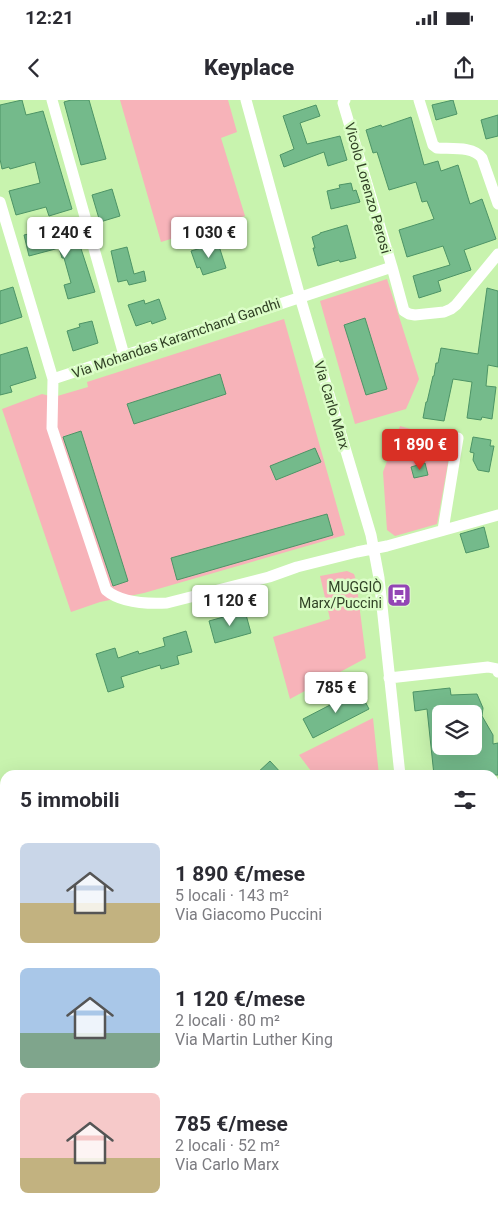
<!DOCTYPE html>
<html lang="it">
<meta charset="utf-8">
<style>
:root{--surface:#fff;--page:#f7f7f7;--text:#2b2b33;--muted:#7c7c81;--accent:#d93025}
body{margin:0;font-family:Roboto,sans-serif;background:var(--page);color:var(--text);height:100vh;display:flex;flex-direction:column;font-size:19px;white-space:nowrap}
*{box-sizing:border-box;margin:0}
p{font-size:16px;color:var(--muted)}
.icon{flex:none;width:28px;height:28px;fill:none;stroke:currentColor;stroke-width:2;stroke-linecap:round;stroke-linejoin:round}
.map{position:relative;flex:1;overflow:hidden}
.side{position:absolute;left:0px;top:670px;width:499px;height:445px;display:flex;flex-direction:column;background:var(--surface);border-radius:15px 15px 0 0;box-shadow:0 5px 20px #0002}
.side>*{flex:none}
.fabs{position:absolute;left:432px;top:605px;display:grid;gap:10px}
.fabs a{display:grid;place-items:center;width:50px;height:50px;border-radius:8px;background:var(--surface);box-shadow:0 5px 20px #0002;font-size:25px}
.price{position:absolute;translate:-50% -42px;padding:0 11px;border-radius:5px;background:#fff;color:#222;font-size:16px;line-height:32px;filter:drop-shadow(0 1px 2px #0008)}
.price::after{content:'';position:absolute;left:50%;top:30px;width:15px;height:11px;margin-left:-8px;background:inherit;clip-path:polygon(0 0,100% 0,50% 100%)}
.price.on{background:var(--accent);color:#fff}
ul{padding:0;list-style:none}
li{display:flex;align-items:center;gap:15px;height:125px;padding:0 20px}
li span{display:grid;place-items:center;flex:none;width:140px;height:100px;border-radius:8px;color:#555}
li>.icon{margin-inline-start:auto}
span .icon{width:60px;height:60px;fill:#fffc;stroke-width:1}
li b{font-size:21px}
h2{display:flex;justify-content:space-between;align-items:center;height:60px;padding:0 20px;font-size:21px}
.status{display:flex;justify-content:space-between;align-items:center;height:35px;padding:0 25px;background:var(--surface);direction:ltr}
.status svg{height:14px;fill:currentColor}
header{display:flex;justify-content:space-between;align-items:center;height:65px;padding:0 20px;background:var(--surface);font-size:22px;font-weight:800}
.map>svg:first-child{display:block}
</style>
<div class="status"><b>12:21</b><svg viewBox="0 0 49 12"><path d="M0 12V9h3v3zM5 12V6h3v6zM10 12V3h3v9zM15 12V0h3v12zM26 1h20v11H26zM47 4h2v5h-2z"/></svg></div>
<header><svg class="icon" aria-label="back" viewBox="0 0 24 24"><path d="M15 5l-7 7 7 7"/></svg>Keyplace<svg class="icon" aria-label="share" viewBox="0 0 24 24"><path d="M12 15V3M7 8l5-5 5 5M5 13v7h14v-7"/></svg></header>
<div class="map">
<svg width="498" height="1115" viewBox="0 0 498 1115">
<rect width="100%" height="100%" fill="#c8f3ae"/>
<path fill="#f7b3b9" d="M120,0H228L237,32L221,38L245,116L161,142Z
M387,179L419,279L406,309L355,324L320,201Z
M284,219L345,435L144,493L100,502L71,512L2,309L42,294L54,297L88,287L87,282Z
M400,326L452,341L437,424L395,436L387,430L383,372Z
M347,471L354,474L356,480L366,558L290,599L273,537L330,519L320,476Z
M373,618L379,675H314L299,655Z
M172,1110H271L274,1115H173Z"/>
<path fill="#74ba8b" stroke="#4d9466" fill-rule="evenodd" d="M22,0L26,15L43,11L72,109L49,116L46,107L16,115L9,91L40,83L35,62L10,69L9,67L2,69L0,59V5Z
M71,0H89L106,59L81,65L64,2Z
M453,0L457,14L436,20L432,5Z
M316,5L320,16L300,23L307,44L340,36L347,60L328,66L324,52L284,67L280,55L294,49L283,16Z
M498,15V36L486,39L481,20Z
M411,17L424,65L438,61L441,71L458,65L470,104L482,99L496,139L464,150L471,170L438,181L441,191L419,198L413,176L450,165L443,146L407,157L399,130L434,119L427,101L422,102L416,82L389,90L377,52L373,53L366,30L381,25L382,27Z
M351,83L353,91L356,90L360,102L331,109L327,91L340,88L339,85Z
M112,89L120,116L100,122L92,95Z
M347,125L356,158L340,162L339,160L318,166L313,148H315L312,137L320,134V133Z
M75,130L95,192L68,199L64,185L71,183L64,158H62L59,148L29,156L24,135L41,131L43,139Z
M218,143L226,168L203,175L200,167L197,168L191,151Z
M127,147L134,174L144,171L146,181L129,185L127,180L118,182L111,151Z
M13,187L22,217L0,224V191Z
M487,188L498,191V267L488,265L486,286L496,287L492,319L482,317L481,320L467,318L472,282L453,279L444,321L423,318L426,302H427L433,276H434L436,263H438L441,248L478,254Z
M159,199L166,219L152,224L151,221L136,226L128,205L144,200L145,204Z
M365,218L387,289L366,295L344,225Z
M92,221L98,243L73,251L67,231L80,227L79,224Z
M27,247L36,278L10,286L12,292L0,295V255Z
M220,274L226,294L134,324L127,304Z
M81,331L128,481L113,486L63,337Z
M473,337L491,340L490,346H494L489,372L478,370L473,360L474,353L470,352Z
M315,348L321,362L276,380L270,366Z
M425,363L428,375L414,378L411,367Z
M327,414L333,435L177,480L171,458Z
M484,427L489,447L466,453L460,434Z
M245,511L251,533L215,543L209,521Z
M186,531L192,552L177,556L179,564L161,569L160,565L121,577L124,587L108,592L96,554L115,548L118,558L138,551L139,554L165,546L163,538Z
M450,588L451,595L477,594L483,608L482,616L493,635V644L498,643V675H434L427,609L415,611L413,592ZM441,614H474L475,646H441Z
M359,590L369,609L313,638L303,619Z
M270,661L283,675H255Z"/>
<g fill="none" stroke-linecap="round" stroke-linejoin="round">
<path stroke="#aacf93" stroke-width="21" stroke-dasharray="21 11" stroke-linecap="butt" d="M218,1110L221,1115
M238,1110L241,1115"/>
<path stroke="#fff" stroke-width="11" d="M52,0L124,255
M246,0L300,197L371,435L379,478L400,675
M419,0L433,45L437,48C451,49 473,46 482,58L498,104
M0,102L53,279L52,328L106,490C121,503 147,504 167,503L269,477L297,467L357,452L387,446L498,415
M392,167L404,211L409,214L415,215L444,212L451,209L456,205L498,154
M53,279L392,167L343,3L345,0
M443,430L458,338
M389,578L488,567L497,569L498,572
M160,1110V1115"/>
<path stroke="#fff" stroke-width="16" d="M494,802L498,800
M0,1075L5,1068"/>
<path stroke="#fff" stroke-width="21" d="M0,753L5,758
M0,778L5,783"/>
</g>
<defs>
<g id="bus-square" transform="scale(1.25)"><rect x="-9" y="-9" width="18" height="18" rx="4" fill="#9345b5" stroke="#dbfdc7"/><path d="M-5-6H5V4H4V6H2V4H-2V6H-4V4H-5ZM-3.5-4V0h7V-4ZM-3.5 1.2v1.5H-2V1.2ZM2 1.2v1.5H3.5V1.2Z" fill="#fff"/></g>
</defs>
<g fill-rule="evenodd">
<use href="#bus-square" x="399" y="495"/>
</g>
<g text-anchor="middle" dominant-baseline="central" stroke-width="5" stroke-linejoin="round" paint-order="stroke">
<g font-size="14" fill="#304125" stroke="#dbfdc7">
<text transform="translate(368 88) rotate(74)">Vicolo Lorenzo Perosi</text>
<text transform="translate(176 238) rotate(-19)">Via Mohandas Karamchand Gandhi</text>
<text transform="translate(332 305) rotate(73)">Via Carlo Marx</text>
</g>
<g font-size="14" fill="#304125" stroke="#dbfdc7" text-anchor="end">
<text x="382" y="487">MUGGIÒ<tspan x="382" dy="16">Marx/Puccini</tspan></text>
</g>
</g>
</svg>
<div class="fabs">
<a><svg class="icon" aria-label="layers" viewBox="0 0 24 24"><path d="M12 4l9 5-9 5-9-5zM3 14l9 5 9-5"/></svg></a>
</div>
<b class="price" style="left:65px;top:159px">1 240 €</b>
<b class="price" style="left:209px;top:159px">1 030 €</b>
<b class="price on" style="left:420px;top:371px">1 890 €</b>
<b class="price" style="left:230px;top:527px">1 120 €</b>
<b class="price" style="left:336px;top:614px">785 €</b>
<section class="side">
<h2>5 immobili<svg class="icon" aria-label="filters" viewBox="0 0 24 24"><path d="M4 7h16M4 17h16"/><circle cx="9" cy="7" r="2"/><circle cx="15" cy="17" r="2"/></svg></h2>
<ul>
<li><span style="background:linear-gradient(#c9d6e8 60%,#c2b280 0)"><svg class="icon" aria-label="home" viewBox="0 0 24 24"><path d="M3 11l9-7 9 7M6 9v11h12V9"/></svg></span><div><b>1 890 €/mese</b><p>5 locali · 143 m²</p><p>Via Giacomo Puccini</p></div></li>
<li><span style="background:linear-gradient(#a9c7e8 65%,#7fa58c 0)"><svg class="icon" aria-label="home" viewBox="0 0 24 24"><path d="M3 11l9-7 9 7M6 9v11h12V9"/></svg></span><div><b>1 120 €/mese</b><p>2 locali · 80 m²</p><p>Via Martin Luther King</p></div></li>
<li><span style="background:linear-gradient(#f6c9c9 65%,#c2b280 0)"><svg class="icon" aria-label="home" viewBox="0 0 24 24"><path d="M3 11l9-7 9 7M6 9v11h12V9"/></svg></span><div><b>785 €/mese</b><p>2 locali · 52 m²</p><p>Via Carlo Marx</p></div></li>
</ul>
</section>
</div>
